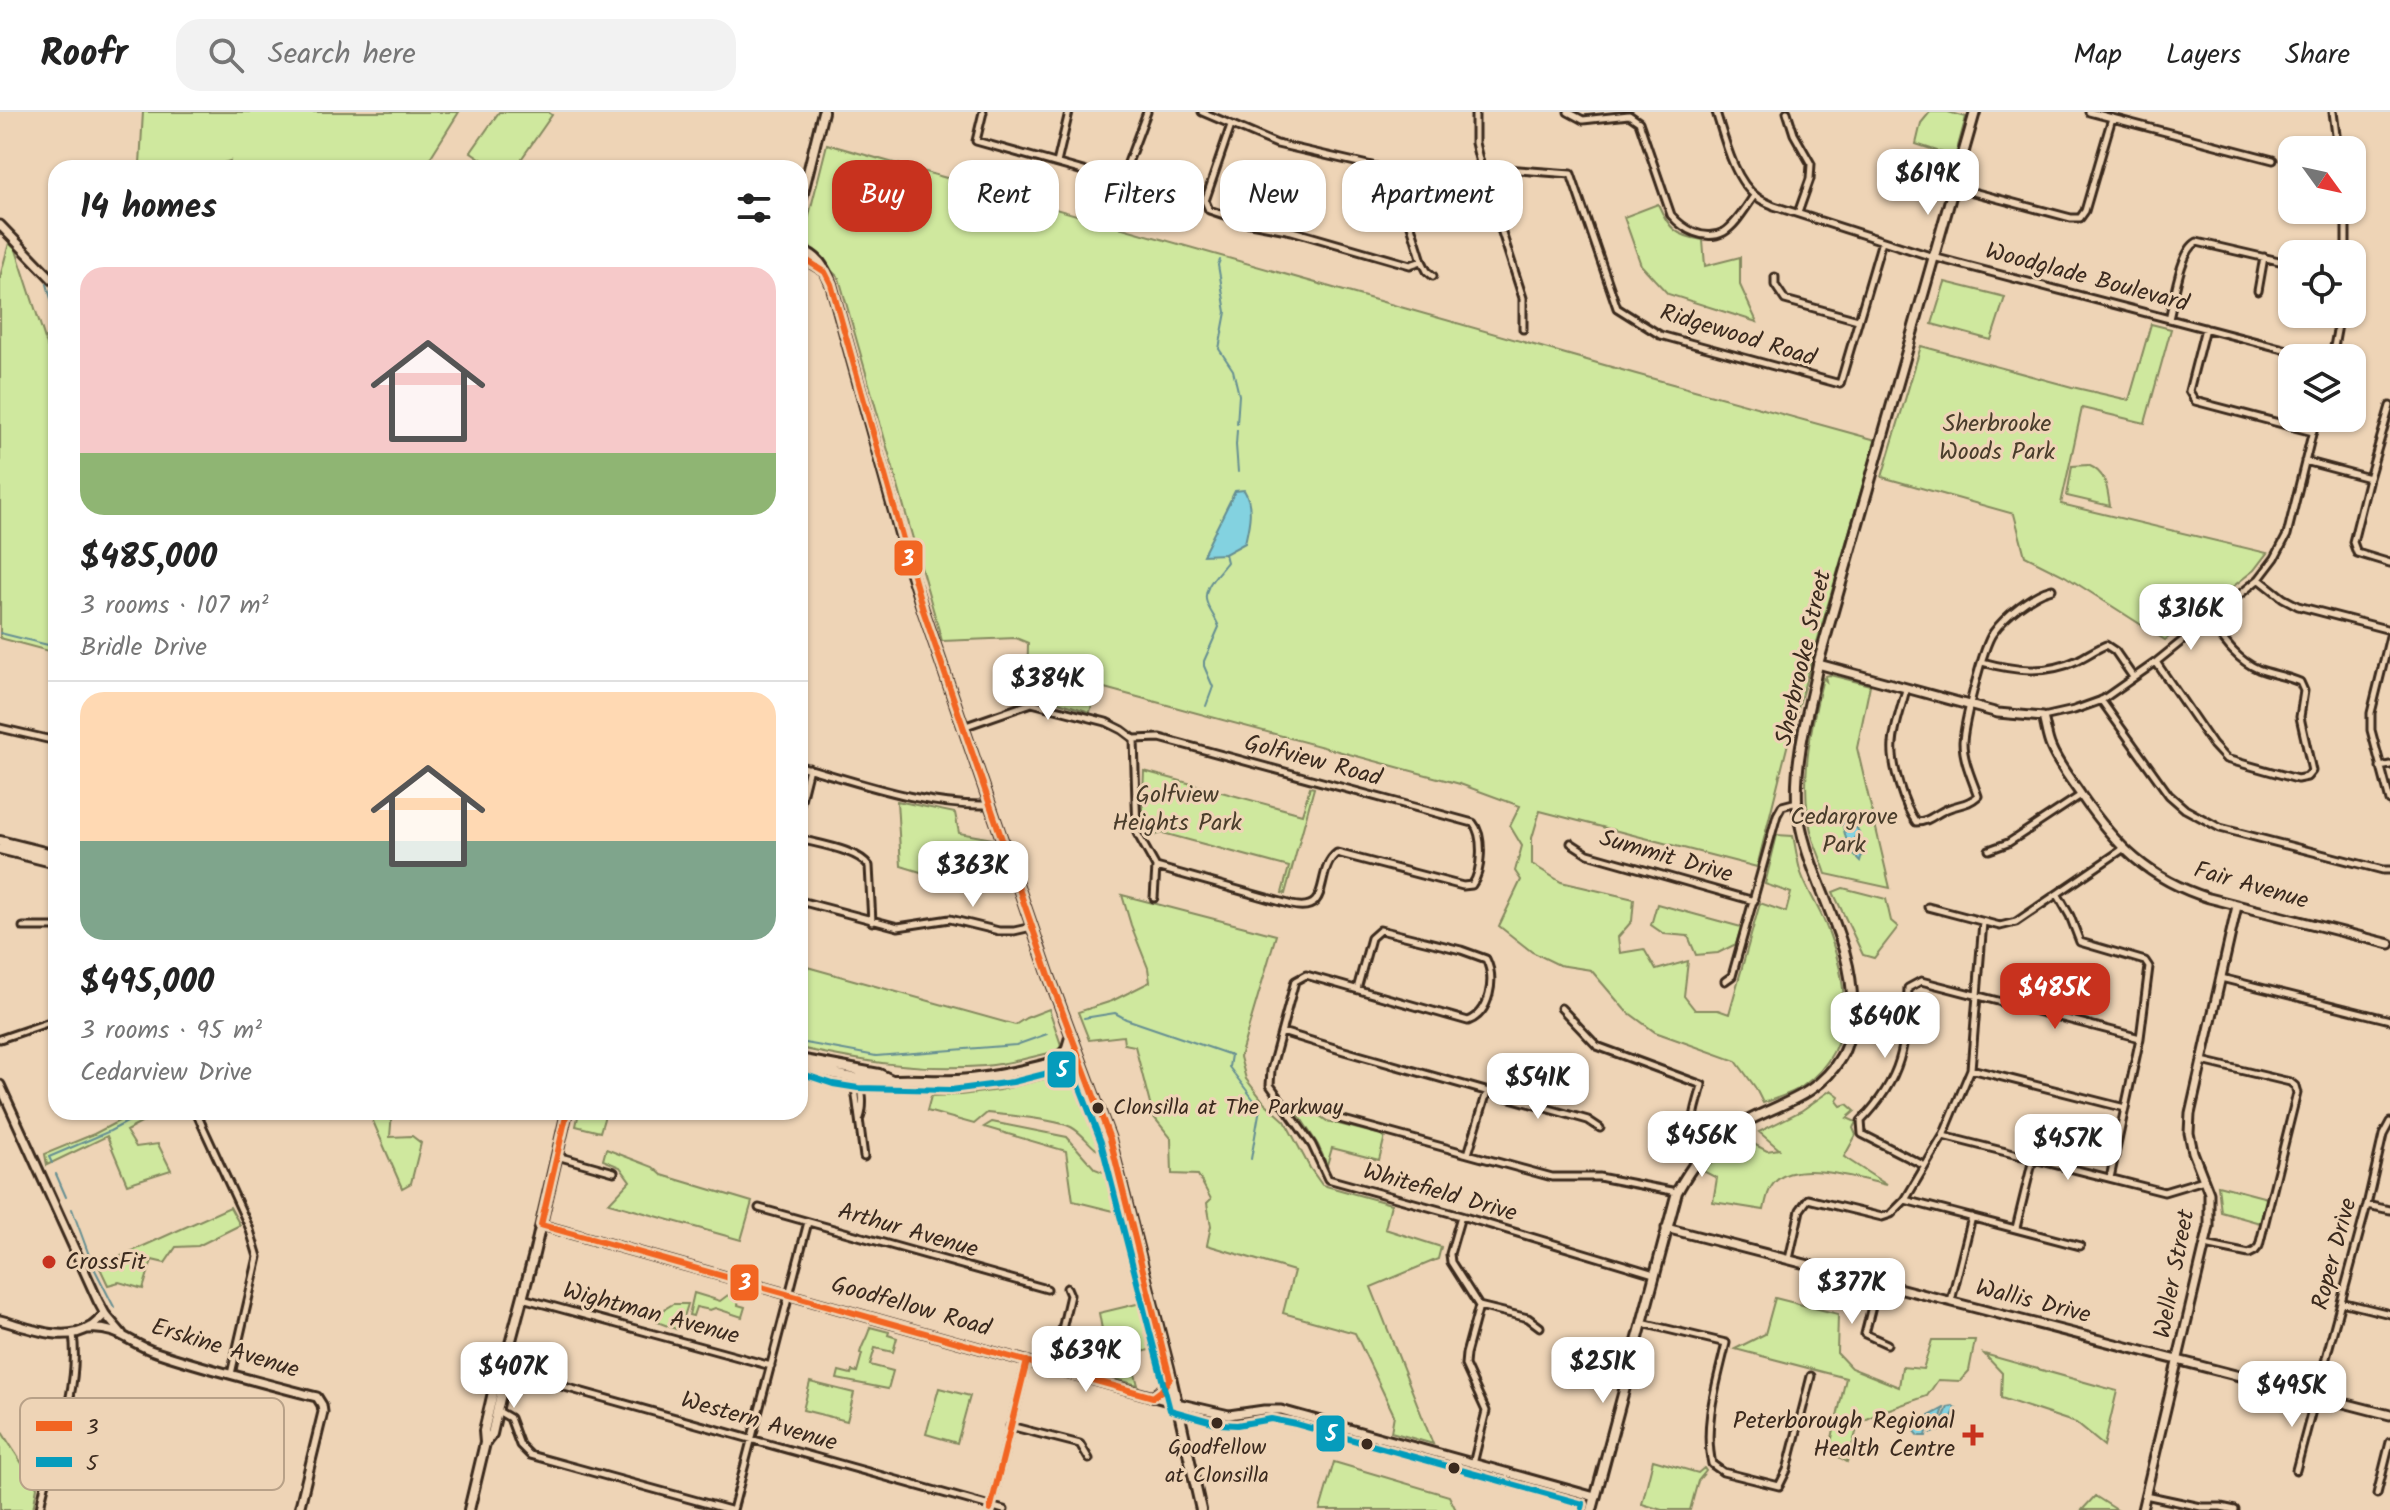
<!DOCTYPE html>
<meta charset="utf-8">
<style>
:root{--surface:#fff;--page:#f2f2f2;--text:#222;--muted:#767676;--line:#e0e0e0;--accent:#c8321e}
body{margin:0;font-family:Kalam,sans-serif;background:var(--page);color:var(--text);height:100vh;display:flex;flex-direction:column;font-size:30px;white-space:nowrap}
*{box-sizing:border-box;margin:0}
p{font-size:26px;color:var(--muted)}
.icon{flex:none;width:44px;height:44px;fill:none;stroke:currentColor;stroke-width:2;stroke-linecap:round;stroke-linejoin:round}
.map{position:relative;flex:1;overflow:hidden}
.side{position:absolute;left:48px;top:48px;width:760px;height:960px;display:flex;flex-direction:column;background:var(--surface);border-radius:24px;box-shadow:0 2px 6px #0004}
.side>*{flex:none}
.hud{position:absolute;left:832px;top:48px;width:760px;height:72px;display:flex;gap:16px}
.needle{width:52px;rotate:123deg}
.controls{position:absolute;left:2278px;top:24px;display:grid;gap:16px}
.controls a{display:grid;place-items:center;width:88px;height:88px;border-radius:16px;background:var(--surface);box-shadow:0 2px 6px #0004;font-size:40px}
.price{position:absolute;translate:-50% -68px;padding:0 18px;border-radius:16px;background:#fff;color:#222;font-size:26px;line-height:52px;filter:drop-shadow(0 2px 4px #0008)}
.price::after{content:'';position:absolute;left:50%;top:48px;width:24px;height:18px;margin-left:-12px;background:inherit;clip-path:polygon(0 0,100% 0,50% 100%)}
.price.selected{background:var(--accent);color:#fff}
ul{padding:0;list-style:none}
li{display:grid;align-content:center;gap:16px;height:424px;padding:0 32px}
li+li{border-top:2px solid var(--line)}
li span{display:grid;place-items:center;height:248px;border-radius:24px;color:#555}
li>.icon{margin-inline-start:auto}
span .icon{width:144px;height:144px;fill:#fffc;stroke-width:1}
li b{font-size:34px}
h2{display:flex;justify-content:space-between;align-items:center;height:96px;padding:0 32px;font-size:34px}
.tag{padding:0 28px;border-radius:24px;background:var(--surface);box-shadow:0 2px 6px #0004;font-size:28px;line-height:72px}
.tag.selected{background:var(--accent);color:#fff}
header{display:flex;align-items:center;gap:48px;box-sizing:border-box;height:112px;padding:0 40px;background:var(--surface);border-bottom:2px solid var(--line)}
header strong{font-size:38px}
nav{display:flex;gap:44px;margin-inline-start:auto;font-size:28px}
.search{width:560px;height:72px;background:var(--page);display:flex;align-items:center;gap:20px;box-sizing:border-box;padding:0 28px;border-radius:24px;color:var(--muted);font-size:30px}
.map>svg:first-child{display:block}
</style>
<header>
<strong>Roofr</strong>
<div class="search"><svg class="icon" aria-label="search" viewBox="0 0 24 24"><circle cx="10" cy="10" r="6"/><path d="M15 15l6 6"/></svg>Search here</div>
<nav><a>Map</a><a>Layers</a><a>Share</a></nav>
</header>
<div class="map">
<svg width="2390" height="1398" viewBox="0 0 2390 1398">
<rect width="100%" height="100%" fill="#eed4b6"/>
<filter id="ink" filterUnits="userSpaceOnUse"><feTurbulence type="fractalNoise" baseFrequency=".0125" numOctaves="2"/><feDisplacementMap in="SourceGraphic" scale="16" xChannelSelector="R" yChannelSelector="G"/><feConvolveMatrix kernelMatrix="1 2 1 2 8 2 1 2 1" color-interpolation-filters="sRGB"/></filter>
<g filter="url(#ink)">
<path fill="#cfe89e" stroke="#85895e" stroke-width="2" d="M143,0H459L425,54V56H229L230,49C200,60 171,56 140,52Z
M499,0H548L552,3L515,56H495L471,40Z
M1930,0H1948L1966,5L1955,45L1916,32L1921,11Z
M827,32L1636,262L1876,328L1790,623L1757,755L1540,699L1532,726V752L1561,770L1634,787L1632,809L1618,825L1620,841L1644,837L1656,858L1688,849L1684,884L1695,898H1718L1729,902L1760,791L1786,800L1791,781L1765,772L1777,723L1793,724C1796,736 1797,749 1801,761C1807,778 1818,794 1825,811C1848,867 1859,934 1803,974C1792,982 1776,986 1763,991L1755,975L1736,949L1655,920L1625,898L1591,858L1559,853L1532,840L1499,814L1521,768L1515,759L1522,734L1510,714L1520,694L1460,672L1097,574L1090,600L1027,580L1028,531L1016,526L942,529L839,166L809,137L803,127Z
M1658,92C1669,117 1676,124 1703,128L1705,154L1740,145V173L1757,210L1668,182L1641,153L1624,105Z
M9,131L16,138L56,261V541L0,526V165Z
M1945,170L2005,185L1991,228L1932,212Z
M2151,212L2171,217L2145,311L2082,296L2061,392L2267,441L2254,458L2165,528L2065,464L2025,444L2014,402L1882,365L1921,234L2072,275L2129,288Z
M2088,353C2107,361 2107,376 2110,394L2067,384L2072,354Z
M1830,563L1870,573L1857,636L1890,776L1826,762C1822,750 1817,738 1813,727C1798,674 1810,618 1823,566L1826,569L1825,564Z
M1144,659L1302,702L1310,675L1314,676L1285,782L1282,781L1289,755L1163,721L1148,725L1142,705Z
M897,689L955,701L959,721L992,727L999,747L975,754L978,767L940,766L901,754Z
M1843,776L1886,787L1891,809L1898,815L1874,846L1863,843L1833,780Z
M1122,783L1276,823L1240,945L1246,967L1264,990L1285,1009L1310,1056L1322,1073L1391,1092L1385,1117L1441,1135L1438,1147L1371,1175L1433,1332L1391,1320L1394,1303L1355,1221L1283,1201L1294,1159L1207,1133L1211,1114L1207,1091L1211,1087L1198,1063L1172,1062L1171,1026L1153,1004L1135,934L1124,932L1123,924L1089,928L1078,900L1112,889L1150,870L1148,856L1131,813Z
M1657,792L1741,815L1736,832L1718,841L1696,843L1688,824L1664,822L1651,813Z
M800,853L1015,913L1026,906L1049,897L1061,933L1058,939C1034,944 1009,952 985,954C920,959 863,950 800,936Z
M1069,961L1078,967L1106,1042C1091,1038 1085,1022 1071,1015C1054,1007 1006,1003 987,1001L974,1012L927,999L931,984L961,983L1000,978Z
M1831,978L1839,984L1837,989L1841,994L1847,992L1855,999L1847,1006L1856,1010L1853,1016L1856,1023L1844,1045L1887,1073C1860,1067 1798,1047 1776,1069C1768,1076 1766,1089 1764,1098L1713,1090L1717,1066L1703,1059L1718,1043L1744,1027L1767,1039L1779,1037L1759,1020L1801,999Z
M1308,996L1327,1009L1385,1024L1379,1048L1332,1036L1327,1053L1318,1033L1297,1000Z
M136,1000H162L126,1019L136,1035L158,1032L171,1058L127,1072L107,1024L47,1053L45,1042L94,1022Z
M369,1000H392L390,1025L412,1024L421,1031L411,1071L402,1076Z
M579,1000H606L600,1020L576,1014Z
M992,1010L1067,1025L1095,1057L1111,1063L1122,1101L1073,1089L1066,1039L984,1015Z
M606,1037L653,1055L662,1063L752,1090L741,1128L609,1091L630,1069L620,1055L603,1048Z
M2218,1073L2267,1086L2260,1111L2221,1100Z
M230,1095L240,1113L198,1134L176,1135L165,1151L152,1148L143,1177L119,1170L108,1173L99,1154Z
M694,1181L720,1189L728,1183L739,1186L738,1193L745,1195L742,1205L715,1196L710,1198L696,1195L693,1204L689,1203Z
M1775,1186L1838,1202L1837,1241L1851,1256L1899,1275L1902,1255L1923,1257L1932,1228H1975L1969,1259L1960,1269L1938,1268L1927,1284L1881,1300L1859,1311L1847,1350L1829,1339L1846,1266L1735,1237L1765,1222Z
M1141,1191L1155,1236L1130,1244L1138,1273L1111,1266L1099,1201Z
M673,1192H688L682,1211L676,1217L657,1210L663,1198Z
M870,1215L889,1220L888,1223L897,1226L893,1240L875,1236L870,1253L893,1259L888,1277L837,1267L839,1259L851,1262L852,1259L857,1260L862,1242L860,1241C862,1232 868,1225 870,1215Z
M1984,1242L2117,1279L2104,1334L2076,1311L2001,1286L2002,1261Z
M810,1270L854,1281L847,1309L803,1298Z
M939,1276L970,1284L957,1331L926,1322Z
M0,1317L37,1375L33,1398H0Z
M1653,1348L1698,1361L1704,1356L1706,1359L1698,1369L1690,1398H1662L1642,1392Z
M1334,1350L1449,1384L1456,1398H1320Z
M2095,1384L2117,1398H2082Z"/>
<path fill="#83d2e0" stroke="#668f92" stroke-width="2" d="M1244,378C1254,394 1249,413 1245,431L1225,442L1203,443L1235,379Z
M1840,703L1850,704L1851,717L1856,715L1859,720L1855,725L1863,739L1860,749L1849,738Z
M1953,1294L1956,1297L1945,1318L1932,1321L1930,1320L1931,1316L1928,1315L1926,1324H1919L1915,1319L1918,1310L1944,1296L1939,1311L1932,1310L1929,1312L1940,1314L1948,1295Z"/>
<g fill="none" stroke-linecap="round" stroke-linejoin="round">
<path stroke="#668f92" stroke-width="2" d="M1220,148L1218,153L1226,200L1219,237L1233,258L1239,283L1237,312
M47,172L56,205
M1237,318L1236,333L1238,360
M0,521L56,535
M1206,594L1213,575L1204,554V549L1219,515C1216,506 1210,500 1207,491C1201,476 1219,461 1227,450L1225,442
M1084,906L1115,901L1126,907L1231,943L1229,955L1260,996L1251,1047
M800,930L876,944L1016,933L1047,922
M52,1051L49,1045L110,1019L146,1000
M56,1062L66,1085
M72,1097L93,1154L114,1195"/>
<g stroke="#3b2a1e" stroke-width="11">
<path id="minor" d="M983,0L976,29L1119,69L1123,64L1147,0
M1202,0L1277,32L1394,59L1422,149L1427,159L1433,164
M1475,0V31L1481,55L1523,186V217
M1568,0L1583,8L1629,3L1639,10L1671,103C1683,117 1704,130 1724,120C1736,113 1746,95 1754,84
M1716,0C1724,25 1734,69 1757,85C1762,89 1768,91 1774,94L1933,145L2318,246
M1787,0L1794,22L1811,52L1810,67L1798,101
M2089,0L2273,48
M2333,0L2338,38
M1231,13L1205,89L1209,98L1245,110L1292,119L1410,153L1422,149
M1057,51L1069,0
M1481,55L1571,62L1617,196L1660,223L1840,272L1882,129
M1954,75L2071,106H2080L2085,99L2112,6
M2346,98V142
M1775,165V173L1785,188L1858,208
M2258,179L2264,145
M2169,207C2174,188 2180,139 2197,130L2292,152
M2205,216L2189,279L2195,289L2313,320
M2332,246L2340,202
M2390,294L2369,366L2353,430L2357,441L2390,451
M2305,349L2369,366
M2259,467L2283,486L2298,494L2390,518
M2390,524L2371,601V618L2390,689
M1982,550C2015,559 2046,563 2078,548C2088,543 2096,537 2106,533L2115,539L2133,565
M2156,550L2213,633L2226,647L2297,667L2307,665L2312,659L2300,605L2304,579L2300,570C2286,564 2271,562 2258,557C2235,547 2223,527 2209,508
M1906,577C1902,595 1894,614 1893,632C1891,653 1904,694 1916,710C1929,710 1935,702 1947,697C1959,692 1968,693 1978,684C1972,667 1963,648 1963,630C1964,612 1983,534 1993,521C2005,504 2032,482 2052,477
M2101,588L2169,683L2185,697L2220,716L2383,758H2390
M2043,605L2074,598L2102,588L2156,550L2259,467L2275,446L2287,423L2316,306
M963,615L1032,591L1106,610L1122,618L1134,627L1137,721L1156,755L1154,786
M0,616L56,629
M1134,627L1160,626L1473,711C1484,724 1482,760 1472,773L1463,774L1337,741C1314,758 1333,802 1292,793L1156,755
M800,654C860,671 926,695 989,693
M2380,655L2390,653
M800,692L809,656
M800,727C818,732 859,738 869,754L872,810
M1571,731L1588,742L1754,789
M1989,738L2008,731L2081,683
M2058,783L2070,804L2080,830L2145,849L2149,855L2140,926L2110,1066
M800,789L898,815L950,807L999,819H1014L1032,815
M1928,795L2000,814L2016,810L2123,737
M23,815H56
M2221,866L2390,908
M1725,869L1732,864L1777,703L1782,694L1797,690
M1357,877L1371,826L1380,818L1461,838L1486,847C1496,867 1490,901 1468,909L1306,863L1295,869L1271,958L1270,973L1312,1033L1328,1067L1461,1104L1654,1162
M1561,896L1597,934L1702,973C1695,1003 1686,1013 1705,1039
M1282,920L1344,939L1588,1008L1600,1016
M0,927L56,908
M2202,949L2290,970L2295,974L2297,981L2259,1134L2255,1139L2249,1142L2205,1133
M1971,957L2125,996
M859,964L855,976L864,1045
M858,967C863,977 864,995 860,1006
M196,1000L249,1115L258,1145L231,1262
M1340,1007L1552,1065H1599L1677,1080
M1943,1024L2164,1080L2204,1068
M1468,1042L1487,980
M557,1044L614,1060
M1925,1054L1862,1022L1861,1009C1903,966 1906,933 1908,876L1921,869L2140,926
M1905,1088L2080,1134
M2367,1093L2390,1098
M759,1096L1047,1177
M1461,1104L1450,1142L1451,1150L1479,1194L1466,1242L1465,1253L1486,1299L1473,1352
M2016,1116L2033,1047
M1789,1147L1800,1098L1808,1087L1882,1105L1891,1102L1905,1088L1943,1024L1971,957L1983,810
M1878,1170L1865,1222L1887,1232
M522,1186L771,1254
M1951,1189L1972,1105
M2341,1190L2390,1202
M1479,1194L1528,1206L1540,1215
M1642,1211L1726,1231C1717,1270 1703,1313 1712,1352L1723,1360L1779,1374L1787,1358L1811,1264
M1053,1256L1070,1183L1067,1176
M504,1258L1004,1398
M498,1299L510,1306L520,1333L530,1343L730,1398
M1010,1314L1080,1332L1089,1347
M2296,1358L2367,1093L2383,1023L2390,1010
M2377,1382L2390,1330
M2145,1383L2201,1395H2221L2235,1398
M40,1398C42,1381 47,1366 52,1350C65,1309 79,1265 73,1222
M733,1398L808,1110
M990,1398L1027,1249"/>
</g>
<g stroke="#3b2a1e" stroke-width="13">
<path id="tertiary" d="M0,113L56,171
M1818,552L1998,601L2043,605C2046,615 2047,626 2051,635C2058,652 2071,668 2081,683C2116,734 2148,767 2209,786L2390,832
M0,973L98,1189L105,1202L122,1222
M541,1113L1168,1289L1229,1303L1264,1298H1281L1595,1385
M1666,1116L2390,1303
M0,1208C27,1215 64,1232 90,1215C96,1212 100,1206 105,1202
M88,1217C118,1214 130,1232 156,1240C209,1258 263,1271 317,1285L322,1293L323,1300L299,1398
M2142,1398L2209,1115V1081L2193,1040L2189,1021L2190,1002L2237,794"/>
</g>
<g stroke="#3b2a1e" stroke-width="14">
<path id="secondary" d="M800,111L803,101L800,93L823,0
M800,138C818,143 824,155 831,172L910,458L923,498L1049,864L1110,1027L1169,1256L1201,1398
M800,144L825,159
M0,729L56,743
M0,737L56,751
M1056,947L1066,939L1071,922
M804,948L879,962L892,968
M800,950C832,964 861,969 896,968C920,967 945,970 970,967C1006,963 1043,954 1078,943
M1058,951L1070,952L1085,960
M1153,1285L1161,1279L1170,1266
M485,1331L484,1319L497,1263L503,1258
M469,1398L485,1331L492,1322L505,1264L503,1258L534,1142L567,1000
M1592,1398L1677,1080C1691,1055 1703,1038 1727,1021C1766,993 1815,991 1841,945C1849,932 1851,914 1852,899C1856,824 1802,763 1797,689C1795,643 1809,597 1818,552L1975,0"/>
</g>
<use href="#minor" stroke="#eed4b6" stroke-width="5"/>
<use href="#tertiary" stroke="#eed4b6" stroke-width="7"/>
<use href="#secondary" stroke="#eed4b6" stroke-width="8"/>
<g stroke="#eed4b6" stroke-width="12">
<path id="bus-1" d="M567,1000L541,1113L1153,1285L1161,1279L1170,1266L1110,1027L1049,864L923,498L831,172L825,160L800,144
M990,1398L1027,1249"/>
</g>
<g stroke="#eed4b6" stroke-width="12">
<path id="bus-2" d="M800,961L833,972L858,976L951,978L1013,970L1072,955L1101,1030L1170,1298L1220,1312L1237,1313L1271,1307L1296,1312L1583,1392L1582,1396"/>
</g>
<use href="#bus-1" stroke="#f26522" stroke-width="6"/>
<use href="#bus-2" stroke="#069cbc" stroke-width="6"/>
</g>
</g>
<g fill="#3b2a1e" stroke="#eed4b6" stroke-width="3">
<circle cx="1098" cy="996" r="7"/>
<circle cx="1217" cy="1311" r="7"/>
<circle cx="1367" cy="1332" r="7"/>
<circle cx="1454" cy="1356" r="7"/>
</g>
<g fill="#c8321e" stroke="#eed4b6" stroke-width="3">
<circle cx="49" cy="1150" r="8"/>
<path d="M1969 1311h8v8h8v8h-8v8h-8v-8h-8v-8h8z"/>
</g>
<g text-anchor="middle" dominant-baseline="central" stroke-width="6" stroke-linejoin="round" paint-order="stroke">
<g font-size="22" fill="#3b2a1e" stroke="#eed4b6" text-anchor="start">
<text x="1113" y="996">Clonsilla at The Parkway</text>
<text x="1217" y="1336" text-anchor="middle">Goodfellow<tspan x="1217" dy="28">at Clonsilla</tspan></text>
</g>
<g font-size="24" fill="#3b2a1e" stroke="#eed4b6">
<text transform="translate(2087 166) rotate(15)">Woodglade Boulevard</text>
<text transform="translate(1738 224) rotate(17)">Ridgewood Road</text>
<text transform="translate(1804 546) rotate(-77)">Sherbrooke Street</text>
<text transform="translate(1313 649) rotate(15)">Golfview Road</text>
<text transform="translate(1666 745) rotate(16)">Summit Drive</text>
<text transform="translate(2251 774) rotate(16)">Fair Avenue</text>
<text transform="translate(1440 1081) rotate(16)">Whitefield Drive</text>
<text transform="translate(908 1119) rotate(16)">Arthur Avenue</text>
<text transform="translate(2335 1142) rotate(-75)">Roper Drive</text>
<text transform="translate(2175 1162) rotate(-79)">Weller Street</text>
<text transform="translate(2033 1190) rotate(14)">Wallis Drive</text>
<text transform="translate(911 1195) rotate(16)">Goodfellow Road</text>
<text transform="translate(651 1202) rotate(15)">Wightman Avenue</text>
<text transform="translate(225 1237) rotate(17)">Erskine Avenue</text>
<text transform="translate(759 1310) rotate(16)">Western Avenue</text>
</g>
<g font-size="24" fill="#4a3d2b" stroke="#eed4b6">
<text x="1997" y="312">Sherbrooke<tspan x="1997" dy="28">Woods Park</tspan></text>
<text x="1177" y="683">Golfview<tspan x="1177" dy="28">Heights Park</tspan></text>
<text x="1844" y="705">Cedargrove<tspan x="1844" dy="28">Park</tspan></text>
</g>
<g font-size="24" fill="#3b2a1e" stroke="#eed4b6" text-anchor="start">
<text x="65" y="1150">CrossFit</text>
<text x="1955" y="1309" text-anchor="end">Peterborough Regional<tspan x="1955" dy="28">Health Centre</tspan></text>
</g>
</g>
<rect x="20" y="1286" width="264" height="92" rx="12" fill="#eed4b6" stroke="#b8a188" stroke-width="2"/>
<rect x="36" y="1309" width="36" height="10" fill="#f26522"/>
<rect x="36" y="1345" width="36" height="10" fill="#069cbc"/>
<g font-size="22" fill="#3b2a1e">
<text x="86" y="1322">3</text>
<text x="86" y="1358">5</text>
</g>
<g stroke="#eed4b6" stroke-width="3">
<rect x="893" y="427" width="31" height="38" rx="8" fill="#f26522"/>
<rect x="1046" y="938" width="31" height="39" rx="8" fill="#069cbc"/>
<rect x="729" y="1151" width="31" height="39" rx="8" fill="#f26522"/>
<rect x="1315" y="1302" width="31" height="39" rx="8" fill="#069cbc"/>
</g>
<g font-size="22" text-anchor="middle" font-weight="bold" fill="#fff">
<text x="908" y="454">3</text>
<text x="1062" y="965">5</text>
<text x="745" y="1178">3</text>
<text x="1331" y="1329">5</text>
</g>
</svg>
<div class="controls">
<a><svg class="needle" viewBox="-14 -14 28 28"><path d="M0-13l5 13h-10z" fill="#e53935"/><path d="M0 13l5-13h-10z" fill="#767676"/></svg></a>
<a><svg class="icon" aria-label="locate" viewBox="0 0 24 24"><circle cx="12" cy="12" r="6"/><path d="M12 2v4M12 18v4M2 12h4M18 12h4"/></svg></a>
<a><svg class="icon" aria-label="layers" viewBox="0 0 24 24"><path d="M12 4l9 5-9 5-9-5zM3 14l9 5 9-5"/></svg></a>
</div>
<b class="price" style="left:1928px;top:105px">$619K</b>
<b class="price" style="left:2191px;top:540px">$316K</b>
<b class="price" style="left:1048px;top:610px">$384K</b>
<b class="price" style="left:973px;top:797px">$363K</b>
<b class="price selected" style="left:2055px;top:919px">$485K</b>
<b class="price" style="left:1885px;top:948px">$640K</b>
<b class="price" style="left:1538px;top:1009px">$541K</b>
<b class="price" style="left:1702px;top:1067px">$456K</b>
<b class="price" style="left:2068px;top:1070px">$457K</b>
<b class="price" style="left:1852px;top:1214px">$377K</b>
<b class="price" style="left:1086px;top:1282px">$639K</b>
<b class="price" style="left:1603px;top:1293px">$251K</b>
<b class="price" style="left:514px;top:1298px">$407K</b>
<b class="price" style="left:2292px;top:1317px">$495K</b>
<div class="hud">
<a class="tag selected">Buy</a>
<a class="tag">Rent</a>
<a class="tag">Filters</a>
<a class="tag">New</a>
<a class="tag">Apartment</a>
</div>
<section class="side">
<h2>14 homes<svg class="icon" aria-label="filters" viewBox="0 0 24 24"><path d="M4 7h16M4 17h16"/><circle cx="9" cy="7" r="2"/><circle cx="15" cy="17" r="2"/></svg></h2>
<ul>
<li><span style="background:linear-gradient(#f6c9c9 75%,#8fb573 0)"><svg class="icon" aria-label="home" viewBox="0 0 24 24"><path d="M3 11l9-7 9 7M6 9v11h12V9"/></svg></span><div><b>$485,000</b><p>3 rooms · 107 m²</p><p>Bridle Drive</p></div></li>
<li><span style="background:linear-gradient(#ffd9b3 60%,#7fa58c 0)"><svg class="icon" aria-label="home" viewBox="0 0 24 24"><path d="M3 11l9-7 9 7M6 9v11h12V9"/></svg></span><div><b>$495,000</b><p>3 rooms · 95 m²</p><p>Cedarview Drive</p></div></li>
</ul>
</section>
</div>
